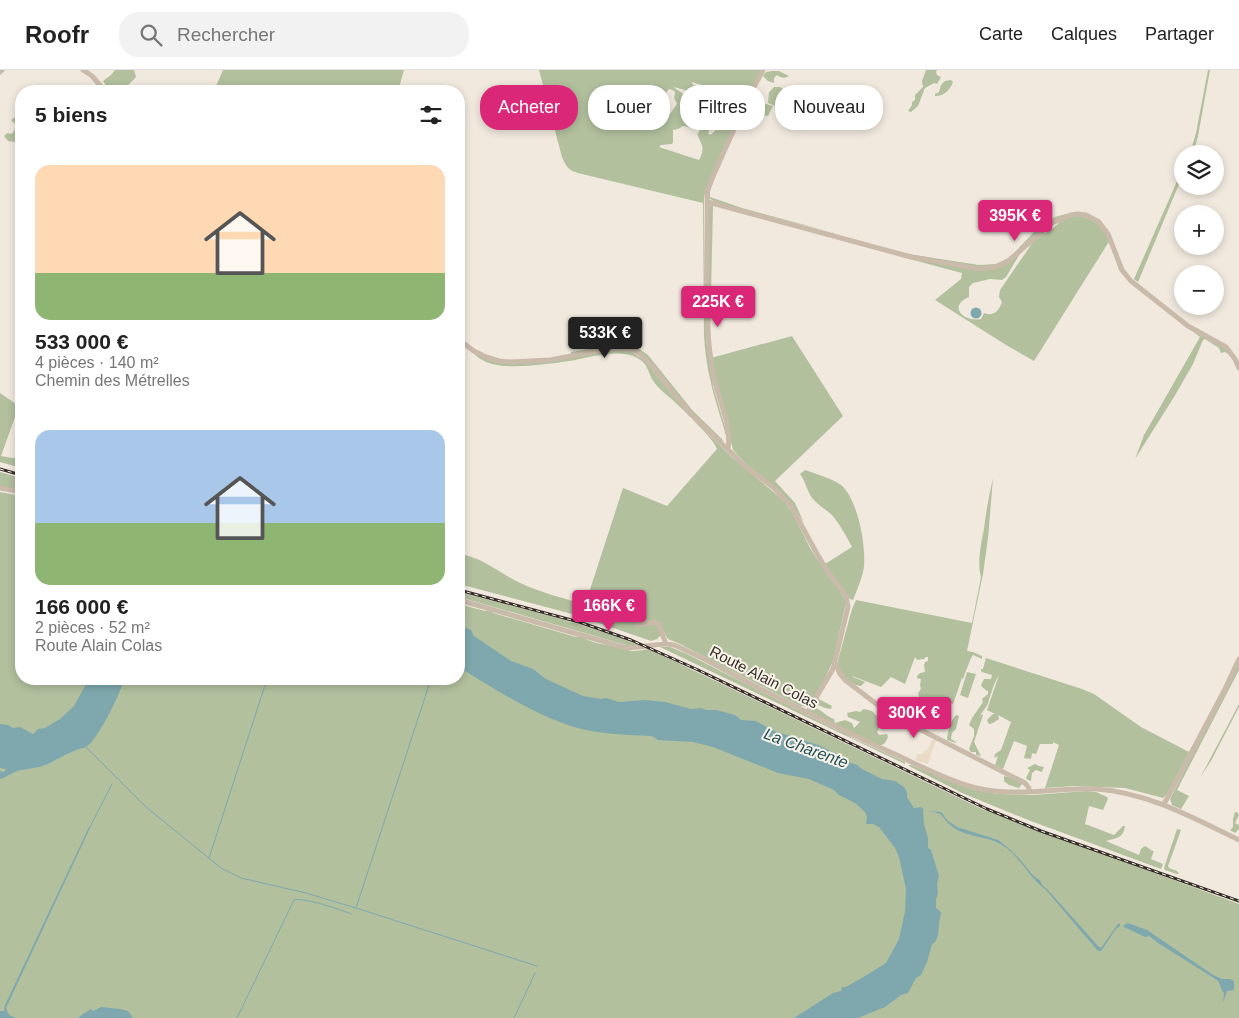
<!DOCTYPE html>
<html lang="fr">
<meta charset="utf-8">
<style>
:root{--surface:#fff;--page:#f2f2f2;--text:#222;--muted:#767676;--line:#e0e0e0;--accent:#db2777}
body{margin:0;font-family:Helvetica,sans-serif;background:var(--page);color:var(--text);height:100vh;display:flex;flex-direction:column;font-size:19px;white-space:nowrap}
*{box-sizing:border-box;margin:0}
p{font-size:16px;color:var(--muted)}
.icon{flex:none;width:28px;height:28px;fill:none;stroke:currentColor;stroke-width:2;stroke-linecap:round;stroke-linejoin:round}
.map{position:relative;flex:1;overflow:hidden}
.side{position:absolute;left:15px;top:15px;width:450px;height:600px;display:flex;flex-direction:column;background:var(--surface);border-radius:20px;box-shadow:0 2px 8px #0003}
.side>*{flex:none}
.guide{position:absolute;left:480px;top:15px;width:475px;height:45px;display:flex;gap:10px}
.fabs{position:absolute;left:1174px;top:75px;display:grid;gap:10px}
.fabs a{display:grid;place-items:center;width:50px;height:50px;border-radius:50%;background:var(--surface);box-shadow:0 2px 8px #0003;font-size:25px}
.price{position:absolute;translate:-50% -42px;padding:0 11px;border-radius:5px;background:var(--accent);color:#fff;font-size:16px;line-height:32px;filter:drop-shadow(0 1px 2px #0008)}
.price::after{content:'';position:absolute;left:50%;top:30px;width:15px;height:11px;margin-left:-8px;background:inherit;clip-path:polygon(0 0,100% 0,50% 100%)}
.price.selected{background:#222;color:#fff}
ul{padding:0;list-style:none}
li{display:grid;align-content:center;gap:10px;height:265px;padding:0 20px}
li span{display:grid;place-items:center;height:155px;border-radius:15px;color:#555}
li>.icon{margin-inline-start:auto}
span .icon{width:90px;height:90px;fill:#fffc;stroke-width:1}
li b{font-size:21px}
h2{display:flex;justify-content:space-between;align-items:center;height:60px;padding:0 20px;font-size:21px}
.chip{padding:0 18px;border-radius:20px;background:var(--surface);box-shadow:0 2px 8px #0003;font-size:18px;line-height:45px}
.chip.selected{background:var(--accent);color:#fff}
header{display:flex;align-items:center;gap:30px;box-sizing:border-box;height:70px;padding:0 25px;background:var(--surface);border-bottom:1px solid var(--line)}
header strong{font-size:24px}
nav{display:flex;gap:28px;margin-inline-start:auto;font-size:18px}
.search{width:350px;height:45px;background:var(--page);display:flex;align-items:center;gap:12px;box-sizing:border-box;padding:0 18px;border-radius:20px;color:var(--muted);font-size:19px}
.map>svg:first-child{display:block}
</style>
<header>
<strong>Roofr</strong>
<div class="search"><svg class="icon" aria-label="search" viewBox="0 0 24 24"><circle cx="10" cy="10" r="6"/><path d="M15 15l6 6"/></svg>Rechercher</div>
<nav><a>Carte</a><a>Calques</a><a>Partager</a></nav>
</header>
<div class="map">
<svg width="1239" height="948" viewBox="0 0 1239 948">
<rect width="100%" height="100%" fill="#f1e9de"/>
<path fill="#b2c09e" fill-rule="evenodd" d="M115,0H134L136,7L127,16L128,21H108L107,17L103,11L111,5Z
M223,0H404L398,21H214Z
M539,0H762L746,35L750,36L752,38L756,31L773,36L768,46L762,45L761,47L751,43L746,44L736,60L716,105L710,121V127L742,138L835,163L717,133L709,128L706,119L704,128L705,224L713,316L727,364V369C722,350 715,332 711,313C707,297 705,282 704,266L703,133L582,104C570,101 567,99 562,87ZM692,12L734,25L733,29L723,36L721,43L717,48L716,58L714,62L710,65L708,63L714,53L710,48H706L702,55V58C695,66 698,64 701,73C704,79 702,85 699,90L659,77L661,75L672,74L673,72V60L678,59L683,56L694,58L696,55L698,49L694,42L690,40C690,25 683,25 674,17L695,23L693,28C699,31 710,35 716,35L715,29L716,26L711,25L708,27L701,25L700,22L697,16L693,15ZM669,19L672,20L675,22L674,28L677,34L667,48H665L667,38L664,33L661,32L662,25L665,24ZM650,27H651L647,35L652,36L651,42L641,48L645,32Z
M926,0H937L936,2L937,5L941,7L937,14L934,13L925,18L918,36L911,42L908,41L912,35V32L915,30V25L923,17L922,11Z
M1208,0H1210L1198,66L1193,84H1190L1196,63Z
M772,1H779L789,6C784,9 781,8 777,5L774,8V13L768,11L763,6L766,2Z
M951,10L953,12C950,20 944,26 935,26V24L939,22L941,15L945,11Z
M774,17H780L783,19L775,36L768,33L769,22Z
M21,38V47L19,53L21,58L20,64L16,72L8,71L4,66L7,63L12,64L15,59V54L11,50L17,46L20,39Z
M1182,100V107L1138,212L1134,209Z
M711,136H713L710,268L709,251V137Z
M1073,142C1040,155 1022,178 995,199L1021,182L1006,207L1002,210L990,209L973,213L969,217V227C947,236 964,253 981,249L984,243C993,247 999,241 1002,232L999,227L1000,220L1033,172L1042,165L1051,160L1061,151L1070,147L1078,146L1088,148L1097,153L1110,170L1034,291L1006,275L935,230L961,209L962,203L906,188L902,183L979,195L996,194L1010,187L1034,162L1055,147Z
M1112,178L1119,198L1184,255L1222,274L1232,286L1236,296L1231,286L1225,282L1221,283L1219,278L1205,269L1203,270L1193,294L1174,327L1135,389L1144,365L1200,267L1129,212L1119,200Z
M792,266L843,346L775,411L795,433L804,453L792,435L750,398L733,380L711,288Z
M615,275C628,275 638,277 648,285L693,341L724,371L721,370L692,343L645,286L627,277L571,284V282Z
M469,280L500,293L513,294L550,292L606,280H627L635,284L646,292L678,332L710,366L733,388L783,430L792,442L810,478L829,507L840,519L846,533L833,591L823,613L808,637L800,636L680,574L668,569L664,562L657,569L651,571L576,545L459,514V484C482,487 498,502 518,512C538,522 564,528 585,535L623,418L667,436L717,379C714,369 685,342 676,333C669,326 660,321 654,312C650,307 648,297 643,292C624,275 590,288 569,291C550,294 506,300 489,293C482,291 475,285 469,280Z
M0,323L19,336L1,386L12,388L21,387V398L0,392Z
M805,400C816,404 831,408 841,415C858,429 866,476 864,496C863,506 857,520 853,530L850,529L825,494L852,477C846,466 840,454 831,444C825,439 818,435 813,429C807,422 806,412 800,404Z
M0,402L21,408V421L0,416Z
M993,408L988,468L983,504L967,581L973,582L982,586V589L973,585L971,588L964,606L963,609L962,608L953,634L941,630L934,644L929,649L916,650L914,655L910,653L915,645H922C926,641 925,635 932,633L933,631H927L924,635L920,643L918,642L919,638L916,635L919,627L918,623L921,619L920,615L921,609L917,608V606L920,603L925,602L924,595L925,592L928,591V587H926L924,589L917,590L915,587L905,614L891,607L881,617L852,606L853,607L865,612L861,616C849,615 838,601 838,590L852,539L856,530L972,553L981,507C977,492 981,474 984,459C986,442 989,425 993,408Z
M0,422L21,426V609H459V534L485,541L490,540L493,543L576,567L582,566C591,574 606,574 617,577C623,578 626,580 632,581C638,581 643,580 649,579L984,740L1239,834V948H0Z
M459,522C519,538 581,552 639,575H626L459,527Z
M660,577H670L685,583L841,662L811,643V639L817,628L832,636L831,639C825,639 822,636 817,635L816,638C823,641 827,647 834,649L835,653L845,650L852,653L854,658L860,652L848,647L847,643L856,641L860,642L864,639L872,641L877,646H881L884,647L881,655L877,662L879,665L887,664L888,667L885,673L882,675H875L846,665L901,690L905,692V694Z
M986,588L1082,619L1094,624L1141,657L1189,682L1167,724L1163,728L1125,718L1074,716L1045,718L1059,675L1053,672V674H1040L1036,684L1031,683L1032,684L1031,689L1024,688L1027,676L1014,671L1003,699L995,695L998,686L994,688L995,684L1001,680L1011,652L998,645L999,649L993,653L989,654L987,650L993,644H995L987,640L999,605C994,613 991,623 988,633C986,639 981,642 980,647L982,644L983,645L974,672L981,686L976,685V682H971L969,679L974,666V659L969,655L972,648L983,632L982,629L988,624V620L987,621L982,617L981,615L984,609H991L992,605L982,602L981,601V599H983Z
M1239,593V600L1177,720L1189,726L1181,739L1172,735L1170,729Z
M967,602L976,604L968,628L960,625Z
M1239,634V637L1212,689L1200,708Z
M956,645L959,646L956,659L952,663L951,669L956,672V673L947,670C948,661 950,651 956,645Z
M1035,694L1039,696L1044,697L1042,702L1036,700L1032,703L1031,711L1028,710L1026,708L1030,700L1027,698Z
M909,695H911L965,717L980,721L999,724L1033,725L1087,721L1096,722L1107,727L1108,729L1103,740L1089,736L1085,754L1114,765L1123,756H1125C1123,769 1116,768 1106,771L1139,785L1141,779L1145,776L1150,779L1152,781H1154L1151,789L1163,794L1161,799L1028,750L962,723L909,696Z
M1004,706C1009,708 1015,707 1020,710L1022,714L1019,718L1009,715L1004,711Z
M1235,742H1237L1239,745L1235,753L1239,755V759L1235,763L1230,760L1233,757V749Z
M1177,759L1181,760L1168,796L1169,798L1177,801L1179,804H1177L1165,800L1164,798Z"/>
<path fill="#e9dbc5" d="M932,670H936L928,694L915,690L917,686L916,684H923L925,680H927Z"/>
<path fill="#7ea8ad" d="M970.5 243a5.5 5.5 0 1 1 11 0a5.5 5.5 0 1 1-11 0Z
M459,555L471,560L474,566L511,591L533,599L546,609L583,626L601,629L606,628L619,632L645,630L665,632L691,639L701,638L706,640H716L735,645L741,650L756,651L774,661L818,675L835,683L851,693L857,695L862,699L882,709L895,711L904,717L907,722V727L914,738L921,737L923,739L924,754L928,768V778L931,780L939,806L937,814L938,824L936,829V838L941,842C941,847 939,850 939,855C938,863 939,865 935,872L932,874L927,892L921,905L916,908L908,923L901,925L885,937L858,948H794L833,923L841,921L842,917H846L865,906L886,893L899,869L905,841L906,819L899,787L895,778L879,757L873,754H866L867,747L865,742L855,733L839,725L834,720L809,709L778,703L713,677L693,672L657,670V669L655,668V670L654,667L651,666C627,665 597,664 574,657C535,645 494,619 459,597Z
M89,609H124C120,624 103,658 93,670C91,674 87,676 84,678C77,678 56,690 48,694C43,696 35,698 29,699C25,700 21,699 18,701C11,703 7,707 0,709V701L3,702L5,701L6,699L0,698V654L8,655L13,658L20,657L33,664L38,659L45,658L60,649L74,636Z
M928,741L941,742L948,751L957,757L998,770C1007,776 1015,784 1022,792C1028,799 1033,807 1040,810L1042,815L1047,819L1099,877L1101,878L1118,854H1120V856L1116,859L1101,881H1098L1046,820C1029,808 1020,786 1002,775C992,768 979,768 968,764C961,762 953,758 948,753C945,750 943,746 940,744C936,742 932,742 928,741Z
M89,757L90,758L6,938L9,945L16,948H0V941H4L5,935Z
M1128,853L1147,860L1213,905L1222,909H1230L1234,911V920L1227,921L1223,933L1224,923C1220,919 1221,914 1217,910L1158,873L1149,866L1145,867L1124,857V855Z
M101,937L120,939L128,941L133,948H78L83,944L91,939L93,941Z"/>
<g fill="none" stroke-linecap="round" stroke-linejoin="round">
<path stroke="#7ea8ad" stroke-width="1" d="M85,676L146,737L221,798L241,808L306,823L356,838L537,896
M89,759L112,714
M209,788L267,609
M356,838L431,609
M237,948L294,830C305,827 340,840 352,844
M514,948L535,903"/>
<path stroke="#c9baaa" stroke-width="5" d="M83,0L92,6L105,21
M0,2L2,0
M708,132L911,187L980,199L994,197L1006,193L1052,153L1071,145L1078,144L1086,145L1099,152L1108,164L1122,200L1131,211L1188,256L1226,277L1235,289L1239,298
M459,270L474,281L486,287L499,291L511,292L550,290L608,279L618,278L629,279L639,283L653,297L679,330L691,344L744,395L774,418L791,436L816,482L826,499L846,526L848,537L833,599L807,643
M728,379C732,356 719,331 714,308C712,297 710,285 709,274C704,224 709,173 707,123L710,113L747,30L763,0
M0,418L21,422
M459,530L623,577C642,580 656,571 674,575C705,588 733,605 763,620C808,643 853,666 899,686C922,697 945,709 969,716C1011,729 1054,717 1097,719C1149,723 1193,748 1239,770
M637,555L655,552L659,555L666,574
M835,592L840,604L845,610L896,649L909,657L921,660L1025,713L1029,718V722
M1164,734L1224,621L1239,589"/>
<g stroke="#372e29" stroke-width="3">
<path id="rail" d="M0,399L21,405
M459,520L579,552L631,570L696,599L987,739L1041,761L1239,831"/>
</g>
<use href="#rail" stroke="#f9f3ea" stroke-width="1" stroke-dasharray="4" stroke-linecap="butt"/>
</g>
<g text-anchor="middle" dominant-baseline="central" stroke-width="4" stroke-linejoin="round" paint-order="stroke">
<g font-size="15" fill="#372e29" stroke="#f9f3ea">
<text transform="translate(764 607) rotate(27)">Route Alain Colas</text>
</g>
<g font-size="16" font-style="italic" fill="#205057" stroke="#f9f3ea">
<text transform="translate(806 678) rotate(20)">La Charente</text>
</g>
</g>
</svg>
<div class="fabs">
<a><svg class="icon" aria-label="layers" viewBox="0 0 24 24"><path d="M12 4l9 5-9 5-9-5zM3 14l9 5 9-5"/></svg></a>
<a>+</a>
<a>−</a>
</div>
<b class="price" style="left:1015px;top:172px">395K €</b>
<b class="price" style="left:718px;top:258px">225K €</b>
<b class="price selected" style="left:605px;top:289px">533K €</b>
<b class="price" style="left:609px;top:562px">166K €</b>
<b class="price" style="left:914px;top:669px">300K €</b>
<div class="guide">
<a class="chip selected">Acheter</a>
<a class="chip">Louer</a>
<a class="chip">Filtres</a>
<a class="chip">Nouveau</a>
</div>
<section class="side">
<h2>5 biens<svg class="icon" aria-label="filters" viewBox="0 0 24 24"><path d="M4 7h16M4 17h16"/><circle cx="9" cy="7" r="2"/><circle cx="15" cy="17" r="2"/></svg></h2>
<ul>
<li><span style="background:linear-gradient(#ffd9b3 70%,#8fb573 0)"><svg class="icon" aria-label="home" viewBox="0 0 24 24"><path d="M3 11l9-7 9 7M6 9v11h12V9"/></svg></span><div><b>533 000 €</b><p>4 pièces · 140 m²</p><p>Chemin des Métrelles</p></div></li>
<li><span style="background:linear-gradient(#a9c7e8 60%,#8fb573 0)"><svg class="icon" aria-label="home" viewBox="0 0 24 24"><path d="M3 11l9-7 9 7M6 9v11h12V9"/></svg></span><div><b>166 000 €</b><p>2 pièces · 52 m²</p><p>Route Alain Colas</p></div></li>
</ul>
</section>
</div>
